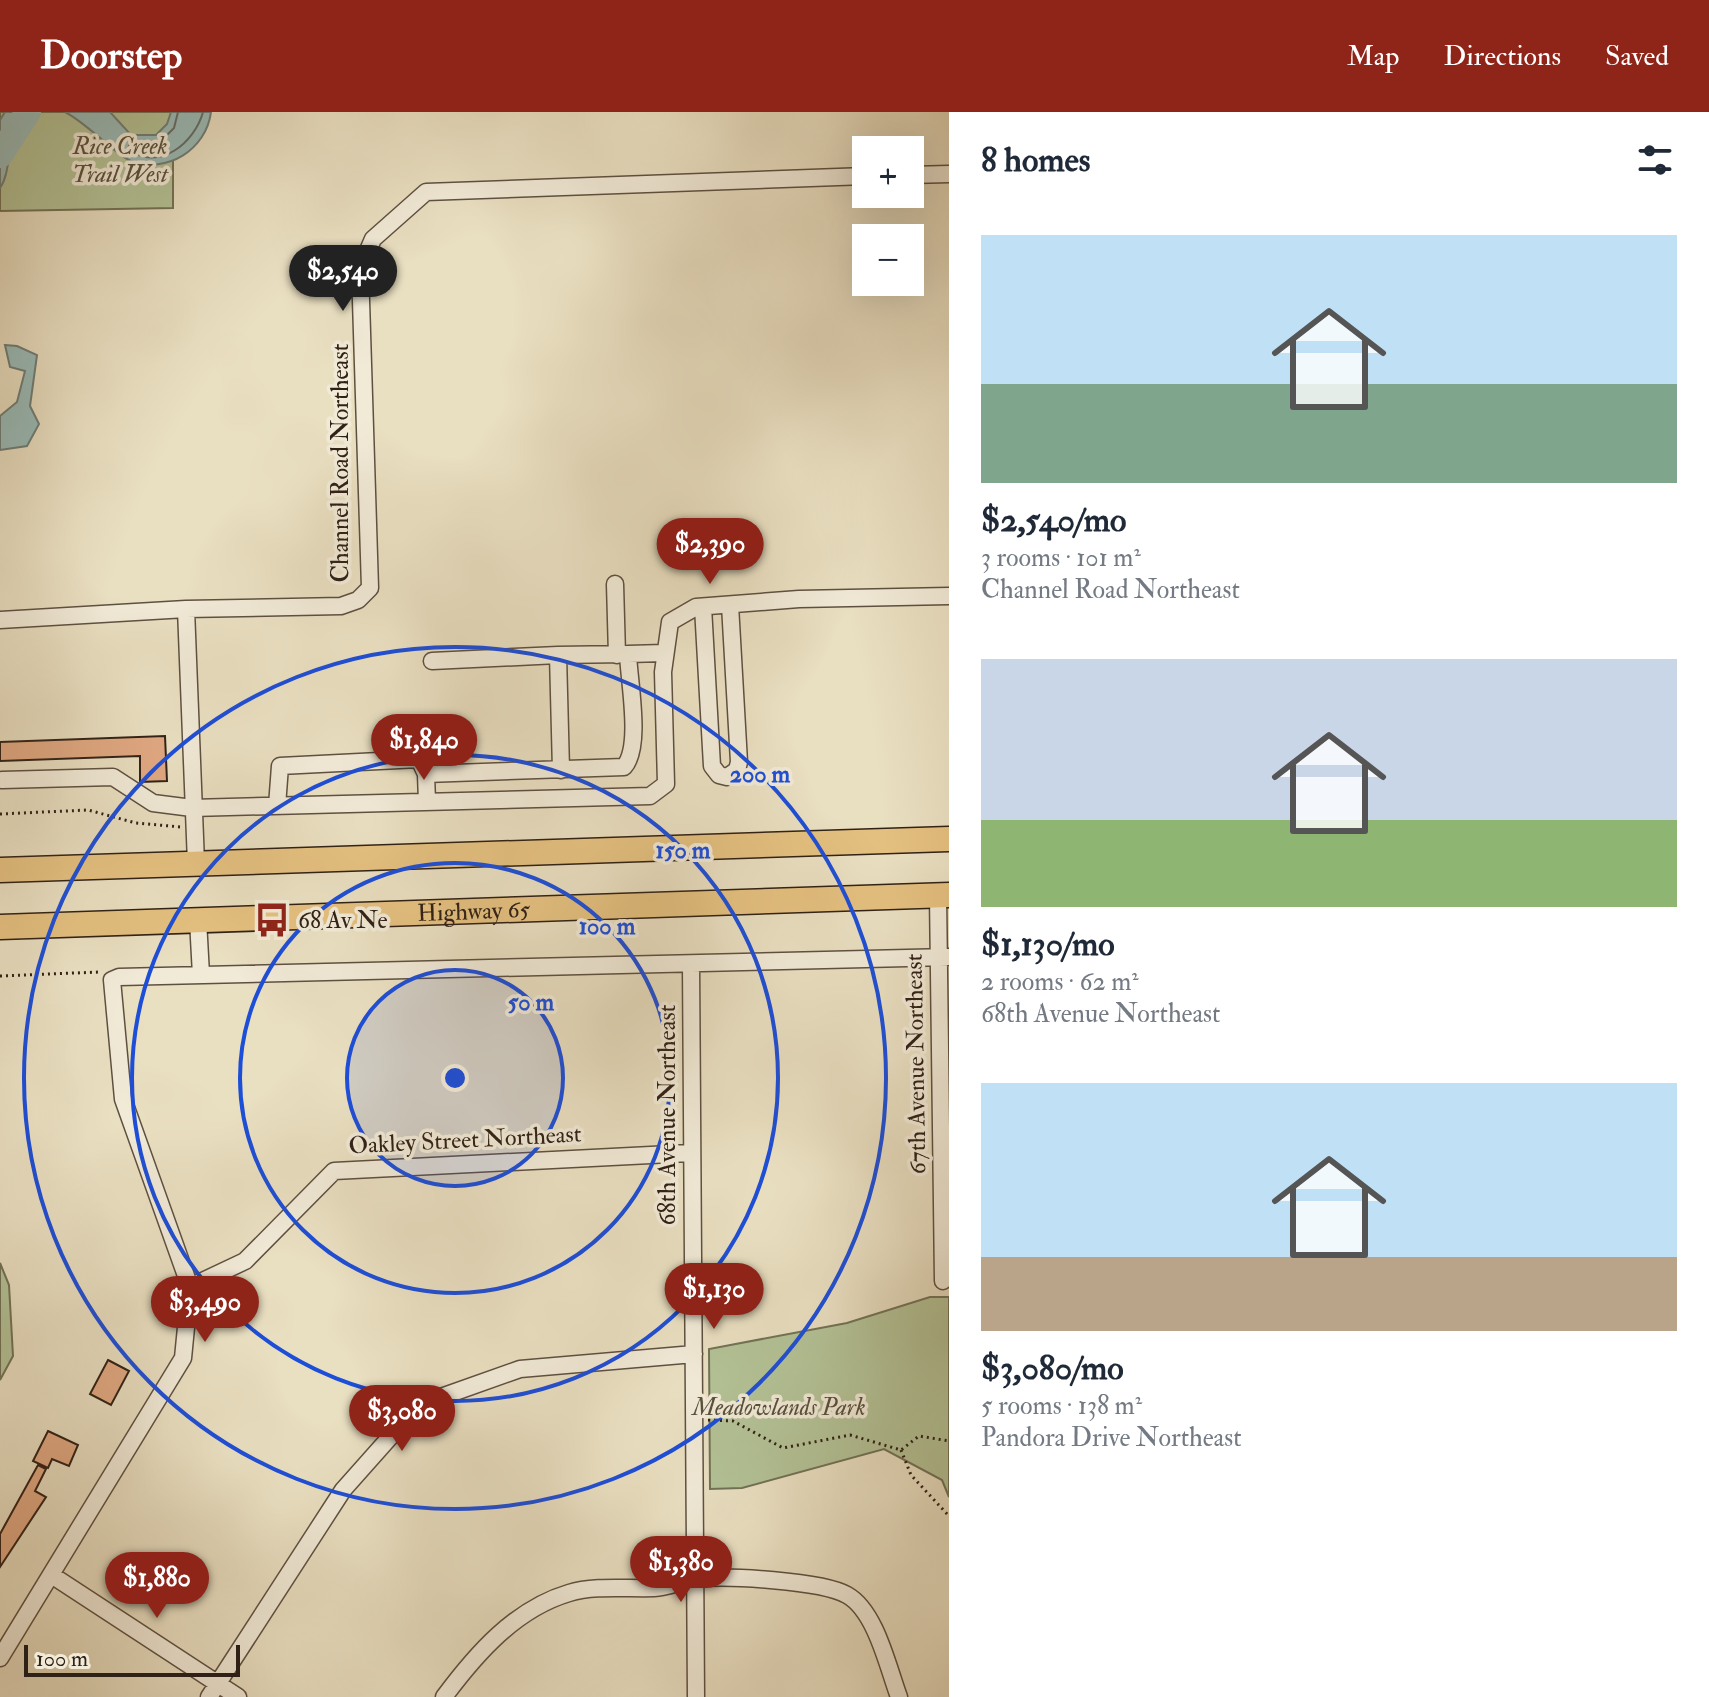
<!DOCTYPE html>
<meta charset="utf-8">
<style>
:root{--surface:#fff;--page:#f2f2f3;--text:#1f2937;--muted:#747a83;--accent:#8f2418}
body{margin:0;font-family:"IM FELL Double Pica",serif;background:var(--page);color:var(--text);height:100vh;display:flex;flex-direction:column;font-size:30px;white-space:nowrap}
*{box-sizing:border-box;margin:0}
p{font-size:26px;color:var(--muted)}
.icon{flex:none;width:44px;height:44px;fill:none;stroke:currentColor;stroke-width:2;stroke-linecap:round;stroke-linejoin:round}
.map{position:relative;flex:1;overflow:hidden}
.side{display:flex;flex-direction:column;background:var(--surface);width:760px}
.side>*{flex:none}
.fabs{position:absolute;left:852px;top:24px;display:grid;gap:16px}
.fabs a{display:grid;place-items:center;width:72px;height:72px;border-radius:0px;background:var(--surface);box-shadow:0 8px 32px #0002;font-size:40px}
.scale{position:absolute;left:24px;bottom:20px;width:216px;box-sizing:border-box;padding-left:8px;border:4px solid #302116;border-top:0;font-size:22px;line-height:28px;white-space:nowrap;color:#302116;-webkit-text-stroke:6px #f1ead7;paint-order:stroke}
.price{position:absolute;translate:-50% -68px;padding:0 18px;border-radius:28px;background:var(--accent);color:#fff;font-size:26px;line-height:52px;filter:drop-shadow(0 2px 4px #0008)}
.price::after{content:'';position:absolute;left:50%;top:48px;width:24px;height:18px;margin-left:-12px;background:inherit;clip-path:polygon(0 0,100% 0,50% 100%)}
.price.on{background:#222;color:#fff}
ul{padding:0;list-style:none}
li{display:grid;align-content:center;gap:16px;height:424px;padding:0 32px}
li span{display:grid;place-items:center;height:248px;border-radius:0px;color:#555}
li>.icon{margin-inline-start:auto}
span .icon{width:144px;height:144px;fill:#fffc;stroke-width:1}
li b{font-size:34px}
h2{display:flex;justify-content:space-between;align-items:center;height:96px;padding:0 32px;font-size:34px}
header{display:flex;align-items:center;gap:48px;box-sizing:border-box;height:112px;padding:0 40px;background:var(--accent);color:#fff}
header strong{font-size:38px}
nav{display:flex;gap:44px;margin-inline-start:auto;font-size:28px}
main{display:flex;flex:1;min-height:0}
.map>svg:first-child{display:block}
</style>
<header>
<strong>Doorstep</strong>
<nav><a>Map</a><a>Directions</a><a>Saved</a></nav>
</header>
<main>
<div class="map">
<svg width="949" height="1585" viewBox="0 0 949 1585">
<rect width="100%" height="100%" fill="#e9dfc1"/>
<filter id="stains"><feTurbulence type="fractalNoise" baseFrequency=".0025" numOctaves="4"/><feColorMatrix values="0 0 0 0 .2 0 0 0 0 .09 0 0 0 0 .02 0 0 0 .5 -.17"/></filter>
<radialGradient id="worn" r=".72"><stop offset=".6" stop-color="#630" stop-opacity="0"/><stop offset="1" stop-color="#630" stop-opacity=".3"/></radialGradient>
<path fill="#b3c296" stroke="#727256" stroke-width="2" d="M0,0H173V96L0,99Z
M0,1151L9,1173L13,1244L0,1268Z
M930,1185H949V1385L942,1368L884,1337L742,1376L710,1377L709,1237L847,1211Z"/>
<path fill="#99bcb9" stroke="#6f7e78" stroke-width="2" d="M5,0H31C2,14 15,54 0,76V8Z
M65,0H110L131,23H156L167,12L171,0H211C206,38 167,62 131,49C117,44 87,11 65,0Z
M5,233L17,234L37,243L30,294L39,312L27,334L0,338V304L17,290L25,259L10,255Z"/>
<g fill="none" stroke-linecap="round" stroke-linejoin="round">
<path stroke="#646e68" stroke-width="2" d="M178,0L174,16L161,29L130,31L128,37C159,61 195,30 203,0"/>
<path stroke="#99bcb9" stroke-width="26" d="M0,43L28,0"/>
</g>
<path fill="#e0a882" stroke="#302116" stroke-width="2" d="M165,624L167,669L140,670V644L0,649V630Z
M108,1248L129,1259L111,1293L90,1282Z
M48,1319L78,1333L69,1354L52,1347L48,1356L33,1349Z
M38,1353L46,1357L35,1379L46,1385L0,1455V1422Z"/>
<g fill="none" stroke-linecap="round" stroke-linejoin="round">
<g stroke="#5e5041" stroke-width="19">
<path id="minor" d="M910,63L949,62
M615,472L617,543
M703,495L712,654L719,663L727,665L737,658L739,650L730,493
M186,497L196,751
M0,508L186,497L341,494L358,488L370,476L360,157L373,127L426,80L866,64
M558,543L626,542
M432,549L558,543L561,658
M426,662L624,655C642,635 629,570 628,542L664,541
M2,668L113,665L153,691L192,696L650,684L666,672L663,560L670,510L696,495L799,487L949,484
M277,694L280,654L419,647L426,662L427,690
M938,783L943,1169
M198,808L201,863
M691,852L696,1585
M190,1175L245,1149L334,1059L690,1041
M53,1464L238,1585
M0,1546L183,1246L190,1175L123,987L112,868L119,865L949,845
M209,1585L343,1378L391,1324L441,1285L520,1257L694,1242
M444,1585C476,1542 515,1497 569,1481C594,1473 628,1477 654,1476C669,1475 681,1469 696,1467C725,1463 823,1469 847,1483C876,1499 888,1556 899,1585"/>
</g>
<g stroke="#302116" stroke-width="27">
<g id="highway">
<path d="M0,758L949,727"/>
<path id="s1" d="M0,815L949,783"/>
</g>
</g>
<path stroke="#302116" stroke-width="3" stroke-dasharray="2 4" stroke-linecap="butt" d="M0,702L88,698L136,711L181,715
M0,864L100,860
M708,1308L733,1309L783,1336L850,1323L901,1338L919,1324L949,1329
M901,1338L911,1363L949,1404"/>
<use href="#minor" stroke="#f1ead7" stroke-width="16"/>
<use href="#highway" stroke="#e4c080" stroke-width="24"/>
</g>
<circle cx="455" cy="966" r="108" fill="#1d4ed8" fill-opacity=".12"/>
<g fill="none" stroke="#1d4ed8" stroke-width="4">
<circle cx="455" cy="966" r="108"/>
<circle cx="455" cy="966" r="215"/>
<circle cx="455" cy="966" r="323"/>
<circle cx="455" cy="966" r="431"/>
</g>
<defs>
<g id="bus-bare" transform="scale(2.76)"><path d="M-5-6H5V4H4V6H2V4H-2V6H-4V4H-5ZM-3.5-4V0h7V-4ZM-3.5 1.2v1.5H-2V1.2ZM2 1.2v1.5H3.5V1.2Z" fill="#8f2418" stroke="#f1ead7" stroke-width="2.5" paint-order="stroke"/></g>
</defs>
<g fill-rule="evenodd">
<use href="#bus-bare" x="272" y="808"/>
</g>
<g text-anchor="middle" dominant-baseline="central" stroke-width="7" stroke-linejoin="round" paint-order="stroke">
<g font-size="24" font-style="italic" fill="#57513c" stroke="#f1ead7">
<text x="120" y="34">Rice Creek<tspan x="120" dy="28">Trail West</tspan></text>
<text x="779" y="1295">Meadowlands Park</text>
</g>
<g font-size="24" fill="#302116" stroke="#f1ead7">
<text transform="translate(340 351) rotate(-90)">Channel Road Northeast</text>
<text stroke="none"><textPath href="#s1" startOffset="474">Highway 65</textPath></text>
<text transform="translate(916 952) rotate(-91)">67th Avenue Northeast</text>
<text transform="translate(667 1003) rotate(-90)">68th Avenue Northeast</text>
<text transform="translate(465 1028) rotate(-3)">Oakley Street Northeast</text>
</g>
<g font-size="24" fill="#302116" stroke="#f1ead7" text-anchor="start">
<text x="298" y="808">68 Av Ne</text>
</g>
</g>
<circle cx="455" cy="966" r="12" fill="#1d4ed8" stroke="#f1ead7" stroke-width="4"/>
<g font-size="24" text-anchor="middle" font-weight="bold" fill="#1d4ed8" stroke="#f1ead7" stroke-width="7" stroke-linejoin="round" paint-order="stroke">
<text x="760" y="670">200 m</text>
<text x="683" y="746">150 m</text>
<text x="607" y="822">100 m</text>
<text x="531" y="898">50 m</text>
</g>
<rect width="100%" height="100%" filter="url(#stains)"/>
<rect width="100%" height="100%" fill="url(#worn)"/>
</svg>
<div class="fabs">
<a>+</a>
<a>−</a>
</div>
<div class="scale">100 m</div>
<b class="price on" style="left:343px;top:201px">$2,540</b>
<b class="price" style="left:710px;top:474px">$2,390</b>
<b class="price" style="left:424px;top:670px">$1,840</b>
<b class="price" style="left:714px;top:1219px">$1,130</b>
<b class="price" style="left:205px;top:1232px">$3,490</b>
<b class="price" style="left:402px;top:1341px">$3,080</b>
<b class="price" style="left:681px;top:1492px">$1,380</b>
<b class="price" style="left:157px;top:1508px">$1,880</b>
</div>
<section class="side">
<h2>8 homes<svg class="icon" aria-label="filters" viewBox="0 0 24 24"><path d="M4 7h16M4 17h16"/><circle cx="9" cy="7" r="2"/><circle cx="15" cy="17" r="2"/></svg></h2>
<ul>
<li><span style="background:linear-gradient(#bfe0f5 60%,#7fa58c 0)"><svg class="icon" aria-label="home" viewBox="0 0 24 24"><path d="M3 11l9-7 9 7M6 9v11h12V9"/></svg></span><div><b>$2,540/mo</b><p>3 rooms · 101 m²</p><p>Channel Road Northeast</p></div></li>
<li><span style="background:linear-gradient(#c9d6e8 65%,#8fb573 0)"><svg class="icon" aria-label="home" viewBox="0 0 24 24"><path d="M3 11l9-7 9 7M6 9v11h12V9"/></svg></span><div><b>$1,130/mo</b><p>2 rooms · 62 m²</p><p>68th Avenue Northeast</p></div></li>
<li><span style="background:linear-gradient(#bfe0f5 70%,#b9a48a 0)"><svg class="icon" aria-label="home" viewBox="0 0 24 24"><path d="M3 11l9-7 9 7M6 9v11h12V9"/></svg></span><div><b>$3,080/mo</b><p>5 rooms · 138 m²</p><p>Pandora Drive Northeast</p></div></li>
</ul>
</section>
</main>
